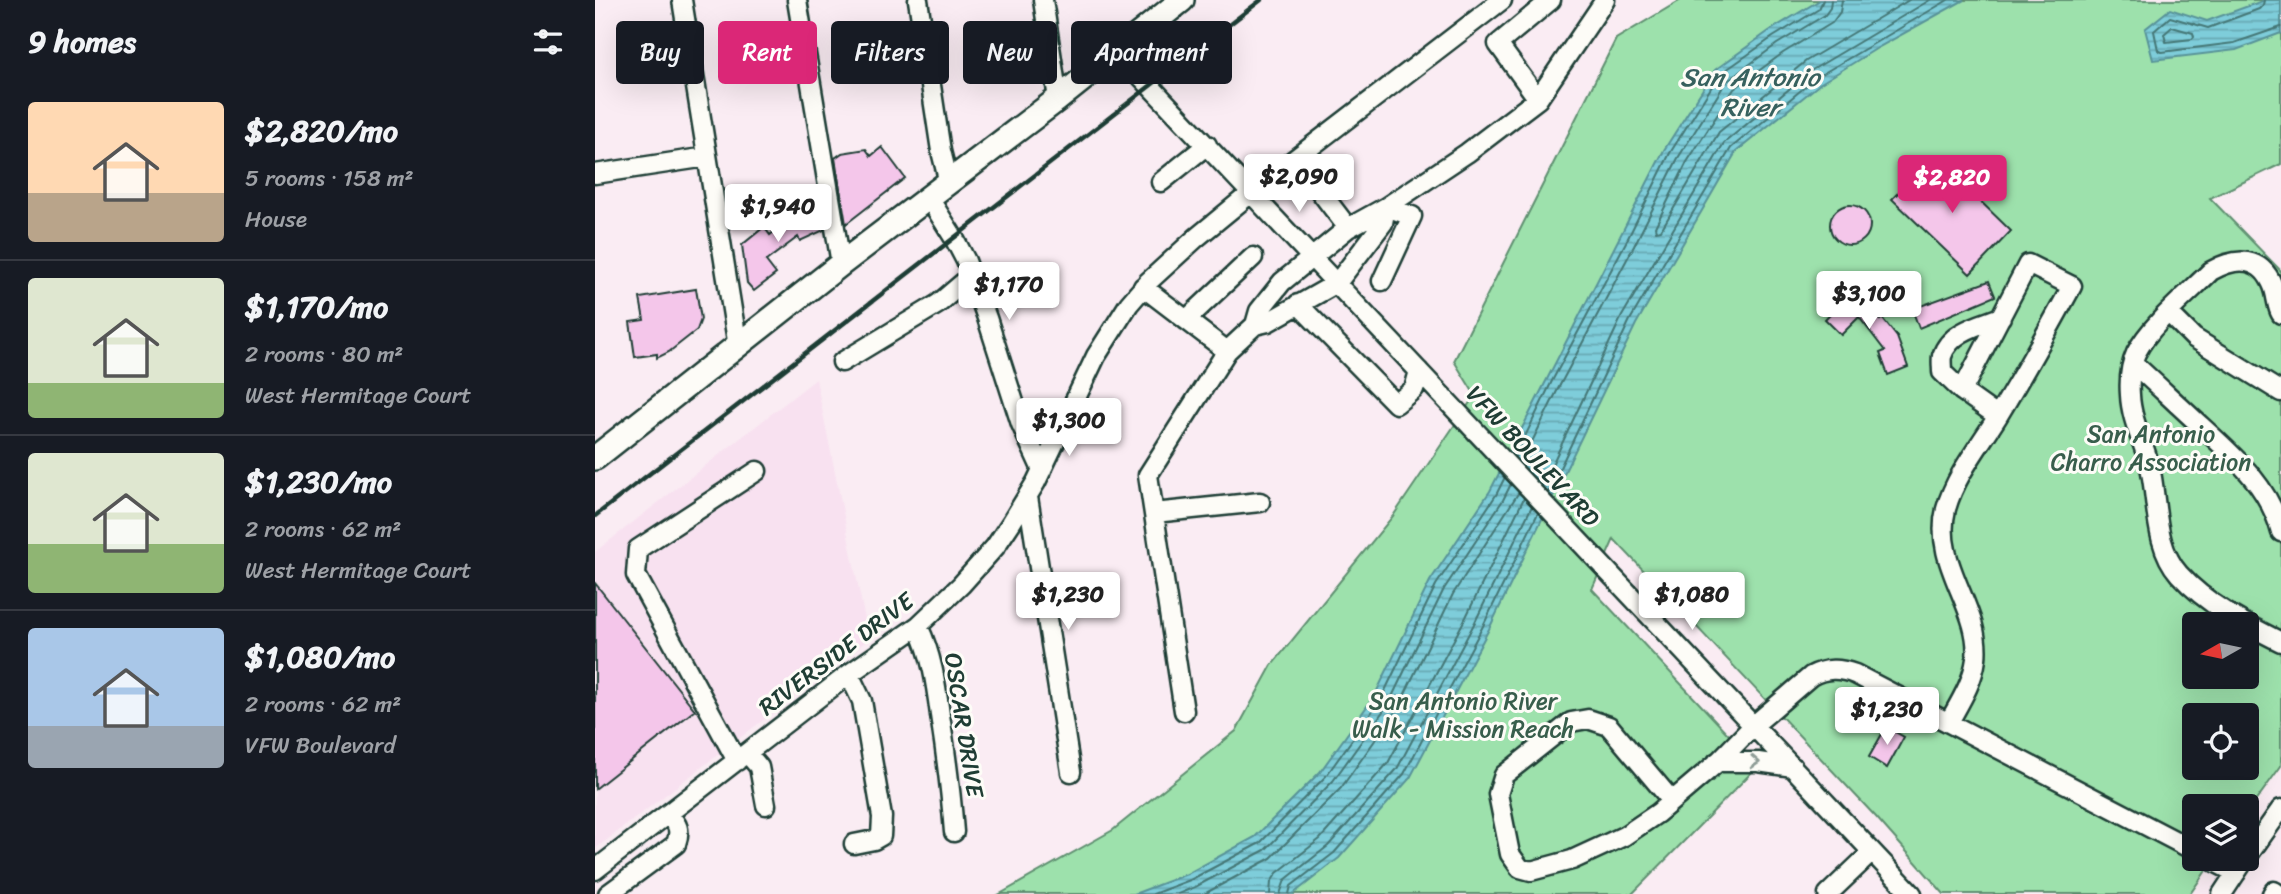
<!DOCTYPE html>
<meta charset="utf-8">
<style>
:root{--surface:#171b24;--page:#242831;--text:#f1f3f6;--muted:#9ea1a6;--line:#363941;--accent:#db2777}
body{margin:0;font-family:Sriracha,sans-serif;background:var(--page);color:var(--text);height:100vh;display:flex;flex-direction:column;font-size:26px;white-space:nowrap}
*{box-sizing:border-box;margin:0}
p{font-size:23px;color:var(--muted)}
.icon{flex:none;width:38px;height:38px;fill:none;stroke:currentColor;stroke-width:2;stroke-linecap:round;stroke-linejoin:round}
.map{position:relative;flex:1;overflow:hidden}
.drawer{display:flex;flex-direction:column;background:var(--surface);width:595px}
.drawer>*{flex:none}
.top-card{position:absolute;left:21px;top:21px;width:665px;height:63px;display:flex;gap:14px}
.needle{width:46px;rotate:261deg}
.buttons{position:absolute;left:1587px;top:612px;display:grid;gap:14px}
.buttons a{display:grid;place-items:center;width:77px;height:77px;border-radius:7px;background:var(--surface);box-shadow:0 7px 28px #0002;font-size:35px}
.price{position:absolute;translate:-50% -60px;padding:0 16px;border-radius:7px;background:#fff;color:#222;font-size:23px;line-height:46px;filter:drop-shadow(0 2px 4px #0008)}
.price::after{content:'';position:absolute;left:50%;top:42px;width:21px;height:16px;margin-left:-10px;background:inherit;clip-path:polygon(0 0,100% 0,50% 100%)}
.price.active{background:var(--accent);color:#fff}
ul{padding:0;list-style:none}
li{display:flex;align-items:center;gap:21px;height:175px;padding:0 28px}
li+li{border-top:2px solid var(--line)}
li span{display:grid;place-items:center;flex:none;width:196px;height:140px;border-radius:7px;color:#555}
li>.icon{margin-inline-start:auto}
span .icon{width:84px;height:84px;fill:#fffc;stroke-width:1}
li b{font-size:30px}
h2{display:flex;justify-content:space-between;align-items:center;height:84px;padding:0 28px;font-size:30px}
.tag{padding:0 24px;border-radius:7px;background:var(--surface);box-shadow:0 7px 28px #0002;font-size:24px;line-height:63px}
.tag.active{background:var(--accent);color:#fff}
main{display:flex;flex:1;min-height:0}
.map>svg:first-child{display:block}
</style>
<main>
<section class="drawer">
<h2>9 homes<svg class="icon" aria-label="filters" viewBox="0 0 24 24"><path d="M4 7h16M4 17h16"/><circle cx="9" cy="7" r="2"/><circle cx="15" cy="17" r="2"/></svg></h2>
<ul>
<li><span style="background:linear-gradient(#ffd9b3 65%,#b9a48a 0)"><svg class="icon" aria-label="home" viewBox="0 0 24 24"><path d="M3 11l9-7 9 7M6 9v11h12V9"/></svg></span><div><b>$2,820/mo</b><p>5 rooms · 158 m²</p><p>House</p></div></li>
<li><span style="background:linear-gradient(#dfe7d0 75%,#8fb573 0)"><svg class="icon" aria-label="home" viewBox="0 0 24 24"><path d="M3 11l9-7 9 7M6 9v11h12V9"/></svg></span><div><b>$1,170/mo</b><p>2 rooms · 80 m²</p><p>West Hermitage Court</p></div></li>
<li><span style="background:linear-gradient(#dfe7d0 65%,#8fb573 0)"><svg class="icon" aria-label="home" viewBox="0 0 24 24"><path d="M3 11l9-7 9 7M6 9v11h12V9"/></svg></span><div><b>$1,230/mo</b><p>2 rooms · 62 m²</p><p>West Hermitage Court</p></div></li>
<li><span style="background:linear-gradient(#a9c7e8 70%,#9aa5b1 0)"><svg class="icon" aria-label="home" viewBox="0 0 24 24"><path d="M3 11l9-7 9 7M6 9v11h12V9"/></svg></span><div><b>$1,080/mo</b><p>2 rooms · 62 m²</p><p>VFW Boulevard</p></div></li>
</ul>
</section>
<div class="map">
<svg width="1686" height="894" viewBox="0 0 1686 894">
<defs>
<pattern id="water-rules" width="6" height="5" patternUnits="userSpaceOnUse" patternTransform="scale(1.75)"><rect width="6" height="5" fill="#7ecdda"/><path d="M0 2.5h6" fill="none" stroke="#67a8b2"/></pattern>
</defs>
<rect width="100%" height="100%" fill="#faecf3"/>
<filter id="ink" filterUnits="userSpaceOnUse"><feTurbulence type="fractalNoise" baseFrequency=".0143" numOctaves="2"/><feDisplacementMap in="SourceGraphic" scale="14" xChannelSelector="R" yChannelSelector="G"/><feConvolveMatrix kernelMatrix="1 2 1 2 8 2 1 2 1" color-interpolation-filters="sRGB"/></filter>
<g filter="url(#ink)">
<path fill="#f8e1f0" d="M221,379L274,639L0,849V552Z"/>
<path fill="#9de1ac" stroke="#5e8f70" stroke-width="2" fill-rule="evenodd" d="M1086,0H1686V164L1615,198L1686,271V766L1652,813V807H1600V859H1619L1595,894H1349L1281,817L1019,539L997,589L1163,766L1037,894H405L518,830L641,731L677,665L798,516L880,395L859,361L1021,39ZM1600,625H1652V677H1600ZM1600,716H1652V768H1600Z"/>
<path fill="url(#water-rules)" stroke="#589398" stroke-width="2" d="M1225,0H1369L1284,47L1226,83L1141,152L1041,324L894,629L815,778L744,858L698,894H539L592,874L660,837L725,772L780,695L835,581L895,491L1069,150L1120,70L1174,31Z
M1670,0H1686V33L1641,50L1558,60L1550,29L1575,9L1612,21Z"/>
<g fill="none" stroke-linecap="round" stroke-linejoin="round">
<path stroke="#457776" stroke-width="2" d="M1247,0L1245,12L1237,23L1188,53L1139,89L1092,162L1060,227L1061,231L1066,230L1124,132L1211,61L1314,0
M1669,0L1668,5L1664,9L1613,28L1575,17L1559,31L1563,50L1567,52L1639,43L1686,27
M1577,27L1598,33L1599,37L1597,39L1571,42L1569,34Z
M920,457L957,381L1031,242L1075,153L1124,75L1178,37L1224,9L1228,0
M926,464L965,385L1039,246L1083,158L1131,82L1182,44L1230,15L1235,8L1236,0
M947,486L1027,316L1129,143L1217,70L1335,0
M953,493L1035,320L1136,148L1222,77L1353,0
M558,894L595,880L665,843L731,776L786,699L841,585L901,495L910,477
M583,894L600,887L670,850L738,781L794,703L849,589L908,500L916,484
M609,894L676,858L746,788L803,708L858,594L924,492
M675,894L676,882L682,873L725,839L793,763L871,617L929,498
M685,894L690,880L733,846L802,769L880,622L937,506
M694,894L696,886L739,853L809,774L888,626L943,513"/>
</g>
<path fill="#f4c6ea" stroke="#1f3d34" stroke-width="2" d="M287,147L310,178L251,224L240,158L247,153L271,149L276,156Z
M1339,156L1416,231L1375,274L1297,199Z
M1235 225a20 20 0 1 1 40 0a20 20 0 1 1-40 0Z
M208,206L211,212L225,206L229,230L205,241L203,237L171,261L181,274L159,291L152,283L147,245L169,227L175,235L195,219L193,213Z
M1394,281L1400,296L1324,328L1317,309Z
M101,289L106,319L102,330L74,352L62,358V354L40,357L35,322L49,320L45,298Z
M1256,292L1285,320L1287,318L1302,337L1313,367L1293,375L1285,353L1290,351L1264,317L1246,335L1230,319Z
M0,583L100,710L0,789Z
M1291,727L1309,737L1292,768L1274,757Z"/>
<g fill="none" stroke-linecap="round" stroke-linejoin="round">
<g stroke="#1f3d34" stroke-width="23">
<path id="minor" d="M87,0L143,347
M202,0L246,264
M323,0L346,151L354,183
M448,0L463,99
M522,51L1317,894
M943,99L903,44L956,0
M0,174L112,157
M566,182L612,145
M718,182L753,228
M334,198L359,238L371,261L392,318L426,424L447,470
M791,207L872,153L943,99L1010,0
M787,281L817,216L791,207
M548,287L632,351
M703,304L801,404L819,389L824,371
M1574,313L1599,338L1686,392
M1686,314C1681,305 1682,296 1678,286C1666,256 1641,257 1616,271C1593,294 1555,325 1541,353C1535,366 1534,382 1535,395C1536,420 1549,443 1555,467C1563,502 1559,546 1584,574C1612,605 1650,624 1686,642
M591,320L658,257
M247,362L343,304L376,276
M1538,363C1561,384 1583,405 1606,426C1640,457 1674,486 1686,532
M1402,416L1367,391L1347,372C1347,367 1346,360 1347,356C1355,331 1385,325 1406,317
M433,497L476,772
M559,513L665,502
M323,626C337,655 341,684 345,715C351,754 356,793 359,832
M254,674L267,701L287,817L286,836L279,840L259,844
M589,711L553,475L632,351L660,325L664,311L687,282L753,228L791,207L788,223L742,283L673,322L660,325
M1354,722C1365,702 1378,682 1381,659C1387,608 1337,565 1351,509C1360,476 1385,445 1403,416C1429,373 1453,330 1477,286L1433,264L1367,391
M152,753L164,767L171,805
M142,761L41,575L43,549L162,471
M1122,762H1163L1198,767
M1077,801L1014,726L993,719L976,722L909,775L903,794L915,854L925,868L936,871L977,860L1029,836L1063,813L1123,762L1159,725L1216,676C1231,668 1244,668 1260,674L1600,851
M1652,857L1686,809
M1614,859L1641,873
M0,870L254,674L323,626L366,585L400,547L416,523L441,482L501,356L534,304L553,282L601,238L657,192L907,0
M13,894L81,844C86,830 83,824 73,814
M1233,894L1277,852
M1627,894L1650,859
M1677,894L1679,891L1683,894"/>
</g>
<g stroke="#1f3d34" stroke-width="28">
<path id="major" d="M0,458L246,264L463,99L587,0"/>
</g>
<use href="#minor" stroke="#fdfcf7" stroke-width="18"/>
<use href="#major" stroke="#fdfcf7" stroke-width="23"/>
<path stroke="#1f3d34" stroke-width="4.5" d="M0,516L666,0"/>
</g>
<defs><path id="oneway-chevron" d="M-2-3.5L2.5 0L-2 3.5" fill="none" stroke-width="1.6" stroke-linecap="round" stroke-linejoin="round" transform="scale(1.75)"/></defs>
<use stroke="#8e9c96" href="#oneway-chevron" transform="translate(1160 762) rotate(3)"/>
</g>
<g text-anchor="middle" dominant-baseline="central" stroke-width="6" stroke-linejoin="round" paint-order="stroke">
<g font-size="24" fill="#385e4c" stroke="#fdfcf7">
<text x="1556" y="434">San Antonio<tspan x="1556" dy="28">Charro Association</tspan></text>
<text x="868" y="701">San Antonio River<tspan x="868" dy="28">Walk - Mission Reach</tspan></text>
</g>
<g font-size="24" fill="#1f3d34" stroke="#fdfcf7">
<text transform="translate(938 456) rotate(47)">VFW BOULEVARD</text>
<text transform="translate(241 654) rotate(-37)">RIVERSIDE DRIVE</text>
<text transform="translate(369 725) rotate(81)">OSCAR DRIVE</text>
</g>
<g font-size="26" font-style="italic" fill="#37615e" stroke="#fdfcf7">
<text x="1155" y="77">San Antonio<tspan x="1155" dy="30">River</tspan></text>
</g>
</g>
</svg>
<div class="buttons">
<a><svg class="needle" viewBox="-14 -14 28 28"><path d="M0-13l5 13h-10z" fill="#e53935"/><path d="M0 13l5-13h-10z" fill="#9ea1a6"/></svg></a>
<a><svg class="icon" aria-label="locate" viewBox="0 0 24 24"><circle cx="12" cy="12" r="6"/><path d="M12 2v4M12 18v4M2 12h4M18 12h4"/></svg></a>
<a><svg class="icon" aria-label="layers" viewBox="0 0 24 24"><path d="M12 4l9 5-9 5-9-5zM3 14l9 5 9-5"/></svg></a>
</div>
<b class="price" style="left:704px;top:214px">$2,090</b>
<b class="price active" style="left:1357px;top:215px">$2,820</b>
<b class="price" style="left:183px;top:244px">$1,940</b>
<b class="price" style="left:414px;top:322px">$1,170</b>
<b class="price" style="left:1274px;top:331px">$3,100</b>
<b class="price" style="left:474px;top:458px">$1,300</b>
<b class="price" style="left:473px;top:632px">$1,230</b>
<b class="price" style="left:1097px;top:632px">$1,080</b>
<b class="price" style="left:1292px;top:747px">$1,230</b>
<div class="top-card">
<a class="tag">Buy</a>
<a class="tag active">Rent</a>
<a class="tag">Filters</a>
<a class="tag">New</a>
<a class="tag">Apartment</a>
</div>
</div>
</main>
